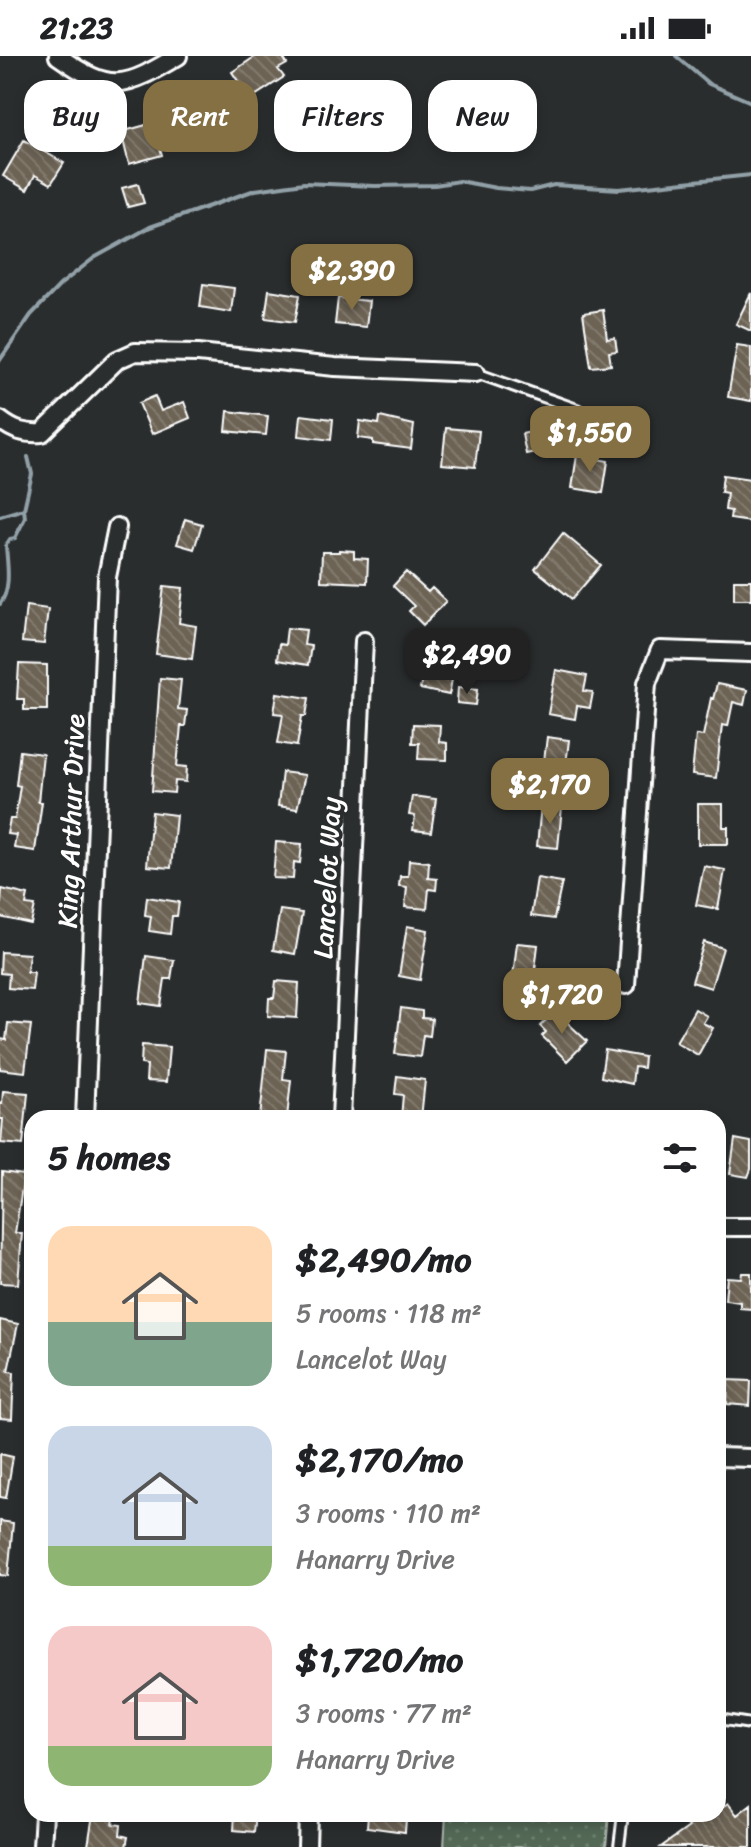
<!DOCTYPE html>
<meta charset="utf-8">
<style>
:root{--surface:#fff;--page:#f2f2f2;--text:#202124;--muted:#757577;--accent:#847042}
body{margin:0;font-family:Sriracha,sans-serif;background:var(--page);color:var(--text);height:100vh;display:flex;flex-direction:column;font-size:30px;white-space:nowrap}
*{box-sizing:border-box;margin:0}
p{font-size:26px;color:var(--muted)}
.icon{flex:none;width:44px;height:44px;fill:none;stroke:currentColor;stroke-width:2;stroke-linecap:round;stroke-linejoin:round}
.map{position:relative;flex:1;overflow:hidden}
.drawer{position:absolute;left:24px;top:1054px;width:702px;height:712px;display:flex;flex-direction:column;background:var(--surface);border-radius:24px;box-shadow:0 4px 12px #0003}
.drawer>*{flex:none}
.top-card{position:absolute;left:24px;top:24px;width:704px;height:72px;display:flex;gap:16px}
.price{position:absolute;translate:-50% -68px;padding:0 18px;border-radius:16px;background:var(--accent);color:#fff;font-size:26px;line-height:52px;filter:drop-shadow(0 2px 4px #0008)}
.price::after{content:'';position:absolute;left:50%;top:48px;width:24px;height:18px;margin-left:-12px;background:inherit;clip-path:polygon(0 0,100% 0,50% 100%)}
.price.selected{background:#222;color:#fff}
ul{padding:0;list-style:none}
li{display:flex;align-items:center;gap:24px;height:200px;padding:0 24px}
li span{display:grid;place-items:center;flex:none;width:224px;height:160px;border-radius:24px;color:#555}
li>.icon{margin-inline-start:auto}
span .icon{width:96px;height:96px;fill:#fffc;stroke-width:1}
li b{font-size:34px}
h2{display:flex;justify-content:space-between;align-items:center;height:96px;padding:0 24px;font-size:34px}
.tag{padding:0 28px;border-radius:24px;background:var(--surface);box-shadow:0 4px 12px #0003;font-size:28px;line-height:72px}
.tag.selected{background:var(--accent);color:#fff}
.status{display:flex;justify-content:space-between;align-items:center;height:56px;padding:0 40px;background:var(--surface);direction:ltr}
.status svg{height:22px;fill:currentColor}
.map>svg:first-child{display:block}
</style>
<div class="status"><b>21:23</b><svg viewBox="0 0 49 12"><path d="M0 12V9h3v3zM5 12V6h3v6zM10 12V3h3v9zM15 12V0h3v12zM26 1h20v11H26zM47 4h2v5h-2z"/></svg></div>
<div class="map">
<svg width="751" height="1791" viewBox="0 0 751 1791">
<defs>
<pattern id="park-dots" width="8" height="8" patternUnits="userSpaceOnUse" patternTransform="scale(2)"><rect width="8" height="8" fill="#536956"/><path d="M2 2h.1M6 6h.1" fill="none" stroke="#6d806f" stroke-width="1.8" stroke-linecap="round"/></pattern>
<pattern id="building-back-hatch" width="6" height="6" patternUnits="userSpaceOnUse" patternTransform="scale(2)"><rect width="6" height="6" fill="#6c6354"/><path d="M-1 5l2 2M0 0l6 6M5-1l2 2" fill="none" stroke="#827a6e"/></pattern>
</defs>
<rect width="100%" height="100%" fill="#2a2d2e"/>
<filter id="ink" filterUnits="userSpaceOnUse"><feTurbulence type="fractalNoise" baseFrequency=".0125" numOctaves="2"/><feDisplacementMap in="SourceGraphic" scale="16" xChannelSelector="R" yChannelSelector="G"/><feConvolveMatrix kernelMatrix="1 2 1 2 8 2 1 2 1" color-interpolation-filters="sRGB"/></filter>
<g filter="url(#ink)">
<path fill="url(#park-dots)" stroke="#a9b4aa" stroke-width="2" d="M446,1758H609L606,1791H444Z"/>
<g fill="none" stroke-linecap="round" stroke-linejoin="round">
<path stroke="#92a1a8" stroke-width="4" d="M676,0L709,28L751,46
M0,304L31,259L61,228L94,202L150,171L255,134L304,127L375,130L435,129L459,125L496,132L530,135L554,129L619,133L751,119
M0,460L24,453
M0,548C12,532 7,508 6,489L10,483L15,482L25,462L24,453L32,418L28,401"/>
</g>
<path fill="url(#building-back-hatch)" stroke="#fff" stroke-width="2" d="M256,0H282L287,8L278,13L284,21L250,43L232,16Z
M196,40L211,65L186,81L171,55Z
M153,67L162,99L129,108L121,76Z
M24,84L64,107L51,128L35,119L27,134L3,120Z
M138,128L144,147L128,151L122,132Z
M203,228L234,232L231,256L200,251Z
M269,234L300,239L295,266L265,262Z
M751,237V275L736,268Z
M338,242L369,245L366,271L335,268Z
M603,254L607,283L615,282L617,295L609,296L611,309L591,311L583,257Z
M737,289L751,291V345L728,341Z
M155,340L161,355L184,346L190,362L152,378L139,347Z
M228,355L268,360L266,379L226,375Z
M301,359L333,363L331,384L299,380Z
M380,361L414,369L411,393L373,388V384L358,382L360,365L379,368Z
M446,372L479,375L475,411L442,408Z
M544,373L549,393L526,398L522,378Z
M577,399L608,405L603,437L572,432Z
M723,419L751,423V466L730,463L731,455L725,454L727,437L721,436Z
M185,463L202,468L194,493L177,488Z
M563,477L601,509L572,543L535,513Z
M339,494L354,495V502L368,503L367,527L321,525L322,496H339Z
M406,516L428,536L432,532L446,545L423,569L409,555L414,550L393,530Z
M734,524H751V543H734Z
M164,530L183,532L179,567L196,570L192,603L156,598Z
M26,550L48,553L44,588L22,586Z
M287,572L306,574L304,589L311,590L308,609L277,604L279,588L285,589Z
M430,584L451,588L446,612L454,613L449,639L420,633Z
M19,608L47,609V654H24V643H17Z
M556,614L587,620L584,635L593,636L590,652L577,650L575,663L548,658Z
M160,622L181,624L178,653L187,654L185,670H181L177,710L187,711L186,726L175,725L174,737L152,735Z
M717,628L747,634L744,649L733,646L728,670L722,669L716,722L692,719L696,679L703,680L711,642L713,643Z
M458,631L478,633L476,649L457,647Z
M277,637L309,642L306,660H302L297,690L278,687L283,658L274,657Z
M413,668L440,669L439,686L447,687V704L418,703L419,687H412Z
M547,681L569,684L564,725L542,722Z
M20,695L43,698L38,746H42L35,795L14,792L16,779L7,778L10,763H15L20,730L16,729Z
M282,716L305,719L297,753L278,750Z
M412,740L436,743L431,776L413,774L415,760L409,759Z
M698,748H723V771H728V788H698Z
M541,749L562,751L558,792L537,790Z
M152,756L176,759L171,812L147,810Z
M276,786L302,788L300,807L294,806L293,823L273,822Z
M409,804L429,806L428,822L437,823L436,834L429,833L427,853L405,851L407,831L399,830L400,820H408Z
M704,810L725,814L718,853L696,849Z
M537,822L562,826L554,863L531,860Z
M2,833L28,839L26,849L35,850L31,868L0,861Z
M147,841L179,846L177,860H172L170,878L149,875L151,860L145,859Z
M280,854L302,857L295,898L273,894Z
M407,870L428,874L420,924L399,920Z
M704,886L723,892L711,932L692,926Z
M517,887L538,889L533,931L512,929Z
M1,896L29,898L27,916H34L32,934L8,932L9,918L0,917Z
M146,900L174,904L171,923H165L161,950L140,947Z
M276,925L299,927L297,962L268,960L269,942H274Z
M401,952L422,955V962L432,963L430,980L423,979L420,1001L395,998Z
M695,953L707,960L703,967L713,972L698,999L676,986Z
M555,955L587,985L567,1005L542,980L546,976L540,970Z
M8,967L31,969L25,1016L0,1013V983L6,984Z
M142,989L169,991L166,1026L146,1025L147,1009L141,1008Z
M267,993L286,995L283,1023L291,1024L287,1062H260Z
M605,994L644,1001L643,1012L634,1011L632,1028L601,1021Z
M397,1020L425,1024L421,1062H401L403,1039L395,1038Z
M3,1035L28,1037L23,1089L1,1087L3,1063H0V1048H2Z
M735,1083L751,1086V1113L748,1121L730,1118Z
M2,1116L24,1119L15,1177H22L18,1228L0,1227Z
M742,1217H751V1253L740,1252V1246L725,1244L727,1221L741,1222Z
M0,1264L18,1268L8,1315L14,1316L12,1363L0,1362Z
M728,1324L751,1325L750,1350L727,1348Z
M0,1398L13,1401L6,1442L0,1441Z
M0,1465L13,1467L8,1520L0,1519Z
M728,1747L737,1759L751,1748V1791H661L689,1771L680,1758H718V1754Z
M93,1758H115L113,1768L121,1769L120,1779L128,1781L126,1791L88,1790Z
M235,1758H256L254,1776L234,1774Z
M368,1758H397V1762L406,1763L405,1776L367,1771Z"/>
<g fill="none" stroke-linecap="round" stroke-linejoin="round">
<g stroke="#fff" stroke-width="14">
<path id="lane" d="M476,317L577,353L614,378
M718,1663L751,1668
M619,1791L623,1758"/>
</g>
<g stroke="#fff" stroke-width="22">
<path id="street" d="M58,0C112,38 124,32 178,0
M0,364C14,375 25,378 42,377L117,304L135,296L198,297L335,311L476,317
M626,929L647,627L660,594L751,597
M85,1062L107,521L117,471
M341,1062L364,585
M718,1171H751
M718,1401L751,1402
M42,1791L44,1758
M307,1791L308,1758"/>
</g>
<use href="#lane" stroke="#2a2d2e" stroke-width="8"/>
<use href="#street" stroke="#2a2d2e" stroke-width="16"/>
</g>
</g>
<g text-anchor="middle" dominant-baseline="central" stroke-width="7" stroke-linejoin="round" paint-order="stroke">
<g font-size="28" fill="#fff" stroke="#2a2d2e">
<text transform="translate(71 765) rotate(-88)">King Arthur Drive</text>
<text transform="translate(327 822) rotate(-87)">Lancelot Way</text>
</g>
</g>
</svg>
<b class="price" style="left:352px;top:256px">$2,390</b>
<b class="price" style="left:590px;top:418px">$1,550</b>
<b class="price selected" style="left:467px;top:640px">$2,490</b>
<b class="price" style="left:550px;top:770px">$2,170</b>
<b class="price" style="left:562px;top:980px">$1,720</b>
<div class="top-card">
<a class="tag">Buy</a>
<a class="tag selected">Rent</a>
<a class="tag">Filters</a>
<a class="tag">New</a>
</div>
<section class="drawer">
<h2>5 homes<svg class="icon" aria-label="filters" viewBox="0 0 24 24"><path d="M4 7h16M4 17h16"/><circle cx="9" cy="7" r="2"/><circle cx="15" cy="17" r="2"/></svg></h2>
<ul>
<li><span style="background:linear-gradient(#ffd9b3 60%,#7fa58c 0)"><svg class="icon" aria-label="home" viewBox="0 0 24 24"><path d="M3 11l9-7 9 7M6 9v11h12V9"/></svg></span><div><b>$2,490/mo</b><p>5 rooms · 118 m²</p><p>Lancelot Way</p></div></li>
<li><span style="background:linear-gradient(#c9d6e8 75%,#8fb573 0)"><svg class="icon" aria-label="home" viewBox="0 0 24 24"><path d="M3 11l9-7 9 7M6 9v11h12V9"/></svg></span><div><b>$2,170/mo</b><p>3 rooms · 110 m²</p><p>Hanarry Drive</p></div></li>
<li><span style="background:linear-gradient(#f6c9c9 75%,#8fb573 0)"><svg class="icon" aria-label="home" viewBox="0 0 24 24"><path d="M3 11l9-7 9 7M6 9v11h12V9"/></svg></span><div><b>$1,720/mo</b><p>3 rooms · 77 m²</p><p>Hanarry Drive</p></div></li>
</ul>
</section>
</div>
